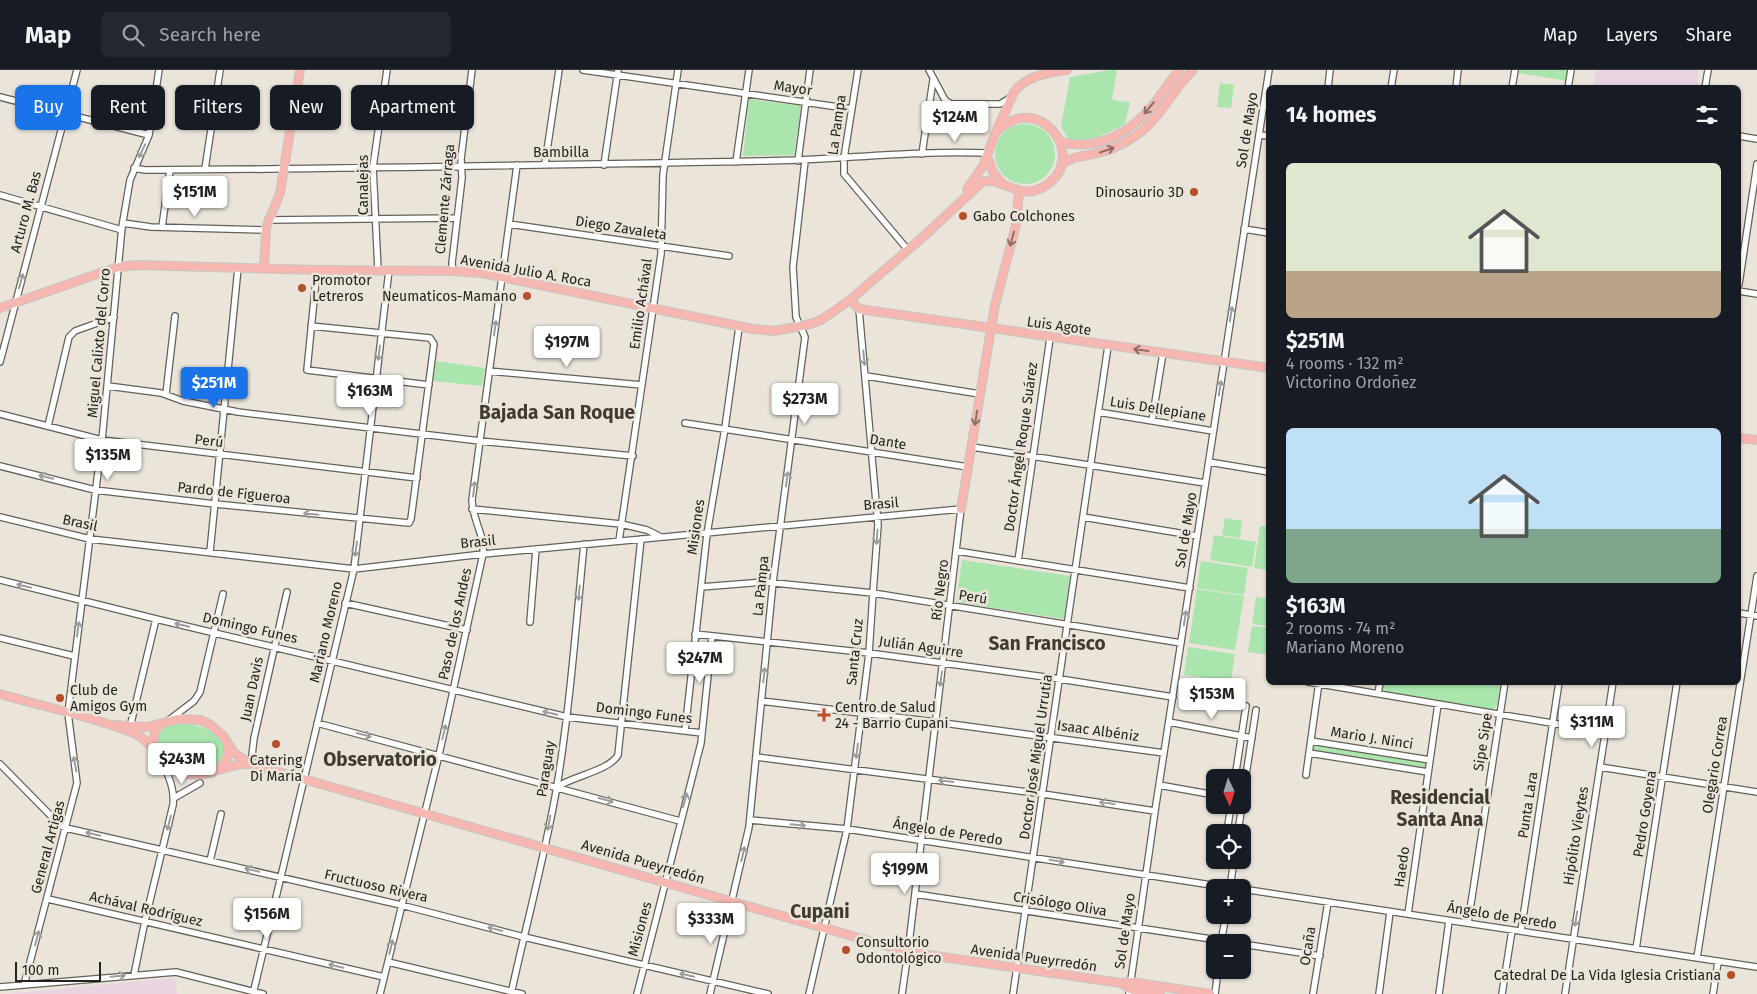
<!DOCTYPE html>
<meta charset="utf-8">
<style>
:root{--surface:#171b24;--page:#242831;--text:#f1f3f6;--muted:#9ea1a6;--line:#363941;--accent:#1a73e8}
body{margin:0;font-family:"Fira Sans",sans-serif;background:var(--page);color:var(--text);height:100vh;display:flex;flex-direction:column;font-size:19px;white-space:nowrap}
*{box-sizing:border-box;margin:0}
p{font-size:16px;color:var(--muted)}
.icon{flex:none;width:28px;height:28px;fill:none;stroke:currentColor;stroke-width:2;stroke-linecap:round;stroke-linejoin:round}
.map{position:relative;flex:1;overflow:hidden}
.drawer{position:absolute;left:1266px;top:15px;width:475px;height:600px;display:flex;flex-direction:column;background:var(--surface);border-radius:8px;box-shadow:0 1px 4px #0004}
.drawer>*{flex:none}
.hud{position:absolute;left:15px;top:15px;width:475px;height:45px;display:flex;gap:10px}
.needle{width:32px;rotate:176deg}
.fabs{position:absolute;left:1206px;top:699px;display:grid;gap:10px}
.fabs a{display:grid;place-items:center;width:45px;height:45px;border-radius:8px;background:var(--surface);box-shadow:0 1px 4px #0004;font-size:25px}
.scale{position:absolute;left:15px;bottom:12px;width:86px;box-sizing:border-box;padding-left:5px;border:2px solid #25231f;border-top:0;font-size:14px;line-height:18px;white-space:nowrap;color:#25231f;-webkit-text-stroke:4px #eae4da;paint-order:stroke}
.price{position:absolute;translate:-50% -42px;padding:0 11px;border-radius:5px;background:#fff;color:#222;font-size:16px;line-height:32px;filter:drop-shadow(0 1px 2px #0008)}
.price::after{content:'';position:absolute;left:50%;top:30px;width:15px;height:11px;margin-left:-8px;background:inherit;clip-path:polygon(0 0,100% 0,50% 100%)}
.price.selected{background:var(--accent);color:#fff}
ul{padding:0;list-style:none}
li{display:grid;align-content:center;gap:10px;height:265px;padding:0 20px}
li span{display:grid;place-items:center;height:155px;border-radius:8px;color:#555}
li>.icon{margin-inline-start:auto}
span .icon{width:90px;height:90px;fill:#fffc;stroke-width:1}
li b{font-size:21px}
h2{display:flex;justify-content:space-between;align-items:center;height:60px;padding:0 20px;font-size:21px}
.tag{padding:0 18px;border-radius:8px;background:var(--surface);box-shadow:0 1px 4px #0004;font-size:18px;line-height:45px}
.tag.selected{background:var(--accent);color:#fff}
header{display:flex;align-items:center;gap:30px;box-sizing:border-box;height:70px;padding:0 25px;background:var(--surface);border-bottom:1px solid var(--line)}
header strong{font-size:24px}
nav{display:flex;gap:28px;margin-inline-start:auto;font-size:18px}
.search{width:350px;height:45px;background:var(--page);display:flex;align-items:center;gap:12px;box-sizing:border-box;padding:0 18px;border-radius:8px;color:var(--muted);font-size:19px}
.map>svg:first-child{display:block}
</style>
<header>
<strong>Map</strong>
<div class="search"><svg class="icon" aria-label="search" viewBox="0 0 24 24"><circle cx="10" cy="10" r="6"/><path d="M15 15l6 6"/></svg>Search here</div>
<nav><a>Map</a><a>Layers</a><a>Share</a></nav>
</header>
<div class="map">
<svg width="1757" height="924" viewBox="0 0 1757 924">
<rect width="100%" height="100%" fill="#eae4da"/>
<path fill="#e9d4e2" d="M1596,0H1693L1699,1L1697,17H1593Z
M175,908L177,924H7L34,921Z"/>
<path fill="#a9e5ad" d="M1109,0H1117L1112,29L1117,31L1130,32L1125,54C1111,62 1085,75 1068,69L1061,56L1070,7Z
M1518,0H1567L1568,11L1518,3Z
M1220,13L1234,15L1231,38L1217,37Z
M749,29L801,36L794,85L743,86Z
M995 84a30 30 0 1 1 60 0a30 30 0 1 1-60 0Z
M436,291L485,298L482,316L433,311Z
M1225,448L1242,451L1240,468L1222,465Z
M1260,456L1269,457V500L1254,498Z
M1214,465L1256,472L1252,497L1210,490Z
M962,490L1070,506L1064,549L956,532Z
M1201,491L1248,498L1244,525L1197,518Z
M1197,519L1244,526L1235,580L1189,573Z
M1256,527L1269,529V556L1252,554Z
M1252,556L1269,558V585L1248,582Z
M1188,577L1235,584L1231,611L1184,605Z
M1383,613H1501L1497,636L1493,640H1489L1381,622Z
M176,653C192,653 227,660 225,682C225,687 221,692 218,696C208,699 199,702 187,700C164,696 142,662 176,653Z
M1314,674L1426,692L1425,698L1314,681Z"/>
<path fill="#e5dbb6" d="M549,196L558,198L556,210L548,209Z"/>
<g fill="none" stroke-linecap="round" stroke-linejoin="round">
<g stroke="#666058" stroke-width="8">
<path id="minor" d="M583,0L852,39
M858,0L844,88V104L908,180
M929,0L945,30L951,34H1000L1010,28
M1328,18L1330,0
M1391,18L1394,0
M1456,18L1458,0
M1512,18L1515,0
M1568,18L1571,0
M1705,18L1708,0
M0,27L149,65
M1259,65L1269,66
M1739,66L1757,69
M922,84L933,10
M798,91L810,0
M736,92L749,0
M545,94L559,0
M604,95L618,0
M134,98L145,100C351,99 557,95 764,91C838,90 913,80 988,83
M205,99L220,0
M0,125L122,160
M268,150L457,148
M123,153L151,157L266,160
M509,154L729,186
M162,157L170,100
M1244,159L1269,163
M317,200L307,300L429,315
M378,200L373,97L387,0
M453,201L452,193L462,108L461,89L472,0
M1739,214L1757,94
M1739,221L1757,224
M0,292L77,0
M489,301L642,315
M866,306L980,324
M108,316L161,323L183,331L238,342L480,371L633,386
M166,324L175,246
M1098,342L1213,361
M0,344L102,370L417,408
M1152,351L1163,283
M685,353L968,397
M48,356L69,267L75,261L114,247
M972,377L1205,413
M1209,392L1269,402
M0,396L95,420L215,434L409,453L411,449L434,274L430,268L311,256
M472,439L621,454L647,460L661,467
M0,447L90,469L354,499L483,484L961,439L908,882L902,924
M1083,447L1197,466
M619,471L661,184L663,105L678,0
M957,481L1190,518
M210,482L238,198
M1018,491L1050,268
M0,510L156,549L567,647L702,663
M701,517L765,512L873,523L1181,573
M345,533L467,560
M1739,543L1757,546
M530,552L536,479
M695,564L869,583L1060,609L1173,627
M0,568L74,586
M1308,612L1605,662
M1378,624L1380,612
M761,631L936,652L1164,683
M169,650L194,631L200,622L223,524
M1169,652L1252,668
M317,653L680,751
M130,657L156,549
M685,661L707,464L725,358L739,257
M1311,671L1430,690
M1309,683L1428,702
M756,687L1043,724L1155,741
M0,694L61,756L66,758L401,835L524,867L768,924
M251,694L254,668L287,522
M1600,697L1757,722
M1306,705L1319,612
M1235,708L1246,636
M1159,715L1215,725
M557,717C573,706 609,701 618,685L641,469
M174,728L200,713
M1242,731L1256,640
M750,750L847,759L1231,818
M1227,762L1231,735
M1238,762L1242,735
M210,791L221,744
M1230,818L1234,790
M1242,819L1757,897
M915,824L1231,872
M48,829L384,907
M1408,844L1438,634
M1468,853L1505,612
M1521,861L1559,612
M1221,872L1226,845
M1242,874L1320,886
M1636,879L1677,612
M1697,888L1757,506
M388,892L522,924
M134,905L145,851L173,735C175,719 168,705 162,691
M24,915L77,713L68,643L102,370L122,157L130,110L149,65L159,0
M0,917L176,902L263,924
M253,924L354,499L389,200
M380,924L439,685L483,484C485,465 472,449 472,430L517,95
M511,924C526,855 545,786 557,716C570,636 576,555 584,474
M637,924L701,673L712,566
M710,924L749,757L773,512L805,267L796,247L793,197L805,91
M809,924L847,759L869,583L873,523L878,455L859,239
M1013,924L1108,276
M1129,924L1155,741L1269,0
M1215,924L1218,900
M1313,924L1328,832
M1379,924L1390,842
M1439,924L1449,851
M1502,924L1512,860
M1565,924L1613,612
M1713,924L1718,892"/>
</g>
<g stroke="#c6c6c5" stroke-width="10">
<path id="major" d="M1061,72C1091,80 1121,68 1143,46C1157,33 1167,15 1179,0
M987,86L993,102L1001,112
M1061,94C1077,85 1082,87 1098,83C1111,80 1123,74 1134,67C1160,50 1171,21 1193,0
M967,119L983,96L995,64L1014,22C1027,5 1048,3 1067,0
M264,199L266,158L280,123L300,0
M850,230L859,239L1269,298
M0,238L109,200L119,197L137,195L317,200L453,201L482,203L753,259L774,261L791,258L810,254L821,250L850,230L923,167L982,112C1003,105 1018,133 1045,116C1092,87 1036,16 995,64
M1739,368L1757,370
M961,439L995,235L1016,155L1019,121
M0,624C28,632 57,639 85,647C102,652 120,657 136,664C156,674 163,700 186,704C208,708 227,693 249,694
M112,655L147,657L178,649L200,650L211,655L224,667L234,683L251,694L908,882L1121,913L1131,912L1210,924
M156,680C152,669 153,663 161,654
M221,697C228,690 229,684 228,674
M1121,913L1130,919L1160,924"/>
</g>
<use href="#minor" stroke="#fff" stroke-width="5.5"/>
<use href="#major" stroke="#f5b7af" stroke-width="8"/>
</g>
<defs><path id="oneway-shaft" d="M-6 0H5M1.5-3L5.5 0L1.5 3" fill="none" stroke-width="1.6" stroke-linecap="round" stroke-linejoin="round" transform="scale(1.25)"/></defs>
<g stroke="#8d6d67">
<use href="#oneway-shaft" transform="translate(1149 38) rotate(130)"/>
<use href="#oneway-shaft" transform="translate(1107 80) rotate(-19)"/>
<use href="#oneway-shaft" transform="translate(1012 169) rotate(105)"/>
<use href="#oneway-shaft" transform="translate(1141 280) rotate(-172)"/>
<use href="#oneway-shaft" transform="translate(976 348) rotate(99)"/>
</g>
<g stroke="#9d9c9a">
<use href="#oneway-shaft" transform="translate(142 81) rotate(115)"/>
<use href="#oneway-shaft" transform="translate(21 211) rotate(-75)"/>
<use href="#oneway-shaft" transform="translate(1231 244) rotate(-81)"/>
<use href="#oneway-shaft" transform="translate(495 258) rotate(-82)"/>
<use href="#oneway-shaft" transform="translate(379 283) rotate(97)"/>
<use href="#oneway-shaft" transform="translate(864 288) rotate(84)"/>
<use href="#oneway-shaft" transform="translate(1220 318) rotate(-81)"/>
<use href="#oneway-shaft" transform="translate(46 407) rotate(-166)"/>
<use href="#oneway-shaft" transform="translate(787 409) rotate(-82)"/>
<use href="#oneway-shaft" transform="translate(474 419) rotate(-83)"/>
<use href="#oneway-shaft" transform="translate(311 444) rotate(-174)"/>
<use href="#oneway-shaft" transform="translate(877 467) rotate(94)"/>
<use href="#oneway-shaft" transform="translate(356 479) rotate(97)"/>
<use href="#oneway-shaft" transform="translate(24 516) rotate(-166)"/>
<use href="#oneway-shaft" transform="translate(579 523) rotate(96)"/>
<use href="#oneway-shaft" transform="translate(1185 548) rotate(-81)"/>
<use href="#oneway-shaft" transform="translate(182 555) rotate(-167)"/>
<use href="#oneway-shaft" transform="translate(78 559) rotate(-82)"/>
<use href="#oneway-shaft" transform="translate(764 605) rotate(-84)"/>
<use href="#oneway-shaft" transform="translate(941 609) rotate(97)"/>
<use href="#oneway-shaft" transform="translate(550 643) rotate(-167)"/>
<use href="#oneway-shaft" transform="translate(444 662) rotate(-77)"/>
<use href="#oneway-shaft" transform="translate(364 665) rotate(15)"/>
<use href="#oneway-shaft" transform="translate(857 681) rotate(97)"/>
<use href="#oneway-shaft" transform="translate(75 694) rotate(-100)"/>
<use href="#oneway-shaft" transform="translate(946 711) rotate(-173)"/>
<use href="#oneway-shaft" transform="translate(606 730) rotate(15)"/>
<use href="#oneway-shaft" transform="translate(685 730) rotate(-75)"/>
<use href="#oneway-shaft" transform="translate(1107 733) rotate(-172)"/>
<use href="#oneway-shaft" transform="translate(169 753) rotate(104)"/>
<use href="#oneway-shaft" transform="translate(549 753) rotate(101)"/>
<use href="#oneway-shaft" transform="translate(798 755) rotate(5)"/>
<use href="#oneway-shaft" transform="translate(93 764) rotate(-167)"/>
<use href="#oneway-shaft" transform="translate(743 784) rotate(-77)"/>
<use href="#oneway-shaft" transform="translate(1057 791) rotate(9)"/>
<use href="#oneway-shaft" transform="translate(252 800) rotate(-167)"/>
<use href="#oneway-shaft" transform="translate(1576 849) rotate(99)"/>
<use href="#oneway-shaft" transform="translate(495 859) rotate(-165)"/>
<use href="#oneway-shaft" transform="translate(37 868) rotate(-75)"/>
<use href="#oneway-shaft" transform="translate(391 877) rotate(-77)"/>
<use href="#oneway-shaft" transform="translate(336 896) rotate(-167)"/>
<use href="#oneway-shaft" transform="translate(687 905) rotate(-166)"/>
<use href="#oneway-shaft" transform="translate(118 906) rotate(-5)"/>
</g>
<g fill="#b74f28" stroke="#eae4da" stroke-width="2">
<circle cx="1194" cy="122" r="5"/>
<circle cx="963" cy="146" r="5"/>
<circle cx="302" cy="218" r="5"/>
<circle cx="527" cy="226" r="5"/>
<circle cx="60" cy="628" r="5"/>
<path d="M821.5 637.5h5v5h5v5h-5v5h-5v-5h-5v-5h5z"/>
<circle cx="276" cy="674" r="5"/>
<circle cx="846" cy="880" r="5"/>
<circle cx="1731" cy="905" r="5"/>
</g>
<g text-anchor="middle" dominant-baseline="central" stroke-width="5" stroke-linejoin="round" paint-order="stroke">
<g font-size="14" fill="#25231f" stroke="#eae4da">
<text transform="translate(793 18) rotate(8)">Mayor</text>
<text transform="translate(837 55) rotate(-82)">La Pampa</text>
<text transform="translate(1247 60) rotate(-81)">Sol de Mayo</text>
<text x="561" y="82">Bambilla</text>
<text transform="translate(363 115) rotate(-90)">Canalejas</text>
<text transform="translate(445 129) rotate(-85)">Clemente Zárraga</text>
<text transform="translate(26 142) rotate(-75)">Arturo M. Bas</text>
<text transform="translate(621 158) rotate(9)">Diego Zavaleta</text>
<text transform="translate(526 201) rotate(10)">Avenida Julio A. Roca</text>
<text transform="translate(641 234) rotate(-82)">Emilio Achával</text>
<text transform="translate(1059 256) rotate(8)">Luis Agote</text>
<text transform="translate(99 273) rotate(-85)">Miguel Calixto del Corro</text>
<text transform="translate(1158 339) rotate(9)">Luis Dellepiane</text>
<text transform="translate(209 371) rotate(7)">Perú</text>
<text transform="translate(888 372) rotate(9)">Dante</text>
<text transform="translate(1021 377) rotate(-82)">Doctor Ángel Roque Suárez</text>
<text transform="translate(234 423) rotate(6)">Pardo de Figueroa</text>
<text transform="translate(881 434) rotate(-5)">Brasil</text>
<text transform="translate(80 453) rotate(12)">Brasil</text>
<text transform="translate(696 457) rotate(-82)">Misiones</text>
<text transform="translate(1186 460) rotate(-81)">Sol de Mayo</text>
<text transform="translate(478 472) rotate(-6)">Brasil</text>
<text transform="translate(761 516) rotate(-84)">La Pampa</text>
<text transform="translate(940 520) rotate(-83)">Río Negro</text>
<text transform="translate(973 527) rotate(9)">Perú</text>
<text transform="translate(455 554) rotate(-78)">Paso de los Andes</text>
<text transform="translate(250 558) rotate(13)">Domingo Funes</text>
<text transform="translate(326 562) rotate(-77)">Mariano Moreno</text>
<text transform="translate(921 577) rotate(8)">Julián Aguirre</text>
<text transform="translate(855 582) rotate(-84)">Santa Cruz</text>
<text transform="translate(252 619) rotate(-78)">Juan Davis</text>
<text transform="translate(644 643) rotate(7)">Domingo Funes</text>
<text transform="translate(1098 661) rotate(8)">Isaac Albéniz</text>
<text transform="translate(1372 668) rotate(9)">Mario J. Ninci</text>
<text transform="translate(1483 672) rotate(-81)">Sipe Sipe</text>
<text transform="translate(1036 687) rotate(-82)">Doctor José Miguel Urrutia</text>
<text transform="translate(1715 695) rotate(-81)">Olegario Correa</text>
<text transform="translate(546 699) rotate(-81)">Paraguay</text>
<text transform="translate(1528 735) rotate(-81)">Punta Lara</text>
<text transform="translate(1645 744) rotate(-81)">Pedro Goyena</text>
<text transform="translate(948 762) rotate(9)">Ángelo de Peredo</text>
<text transform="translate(1576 766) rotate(-81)">Hipólito Vieytes</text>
<text transform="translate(48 777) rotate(-75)">General Artigas</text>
<text transform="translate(643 792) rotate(16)">Avenida Pueyrredón</text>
<text transform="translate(1402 797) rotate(-82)">Haedo</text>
<text transform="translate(376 816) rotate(13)">Fructuoso Rivera</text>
<text transform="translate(1060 834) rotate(9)">Crisólogo Oliva</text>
<text transform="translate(146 839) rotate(13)">Achával Rodríguez</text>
<text transform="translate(1502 846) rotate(9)">Ángelo de Peredo</text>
<text transform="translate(640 859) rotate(-75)">Misiones</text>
<text transform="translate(1125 861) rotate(-82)">Sol de Mayo</text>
<text transform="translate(1308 876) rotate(-81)">Ocaña</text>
<text transform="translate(1034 888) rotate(8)">Avenida Pueyrredón</text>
</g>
<g font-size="14" fill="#25231f" stroke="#eae4da" text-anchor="start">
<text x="1184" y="122" text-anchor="end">Dinosaurio 3D</text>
<text x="973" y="146">Gabo Colchones</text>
<text x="312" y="210">Promotor<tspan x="312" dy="16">Letreros</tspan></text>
<text x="517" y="226" text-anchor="end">Neumaticos-Mamano</text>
<text x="70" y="620">Club de<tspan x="70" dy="16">Amigos Gym</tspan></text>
<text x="835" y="637">Centro de Salud<tspan x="835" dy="16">24 - Barrio Cupani</tspan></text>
<text x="276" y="690" text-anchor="middle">Catering<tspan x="276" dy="16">Di María</tspan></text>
<text x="856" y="872">Consultorio<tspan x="856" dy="16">Odontológico</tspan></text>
<text x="1721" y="905" text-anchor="end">Catedral De La Vida Iglesia Cristiana</text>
</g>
<g font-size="19" font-weight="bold" fill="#403a33" stroke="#eae4da">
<text x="557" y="342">Bajada San Roque</text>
<text x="1047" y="573">San Francisco</text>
<text x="380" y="689">Observatorio</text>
<text x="1440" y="727">Residencial<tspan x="1440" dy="22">Santa Ana</tspan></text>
<text x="820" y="841">Cupani</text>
</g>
</g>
</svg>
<div class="fabs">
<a><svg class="needle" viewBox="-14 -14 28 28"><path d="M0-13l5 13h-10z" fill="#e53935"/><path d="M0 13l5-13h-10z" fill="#9ea1a6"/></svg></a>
<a><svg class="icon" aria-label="locate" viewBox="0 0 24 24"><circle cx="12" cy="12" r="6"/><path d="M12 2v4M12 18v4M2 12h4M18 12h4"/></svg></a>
<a>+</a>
<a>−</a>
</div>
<div class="scale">100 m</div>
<b class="price" style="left:955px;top:73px">$124M</b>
<b class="price" style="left:195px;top:148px">$151M</b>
<b class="price" style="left:567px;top:298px">$197M</b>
<b class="price selected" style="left:214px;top:339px">$251M</b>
<b class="price" style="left:370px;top:347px">$163M</b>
<b class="price" style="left:805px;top:355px">$273M</b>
<b class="price" style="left:108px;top:411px">$135M</b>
<b class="price" style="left:700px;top:614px">$247M</b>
<b class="price" style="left:1212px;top:650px">$153M</b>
<b class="price" style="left:1592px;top:678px">$311M</b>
<b class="price" style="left:182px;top:715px">$243M</b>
<b class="price" style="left:905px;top:825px">$199M</b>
<b class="price" style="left:267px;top:870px">$156M</b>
<b class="price" style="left:711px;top:875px">$333M</b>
<div class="hud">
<a class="tag selected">Buy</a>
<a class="tag">Rent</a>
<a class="tag">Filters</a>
<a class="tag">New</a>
<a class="tag">Apartment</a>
</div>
<section class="drawer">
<h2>14 homes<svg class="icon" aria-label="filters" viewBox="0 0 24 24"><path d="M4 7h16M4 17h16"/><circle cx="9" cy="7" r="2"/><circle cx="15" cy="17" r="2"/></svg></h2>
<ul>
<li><span style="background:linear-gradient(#dfe7d0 70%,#b9a48a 0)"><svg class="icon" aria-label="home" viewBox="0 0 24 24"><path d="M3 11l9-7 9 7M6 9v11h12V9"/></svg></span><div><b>$251M</b><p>4 rooms · 132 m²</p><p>Victorino Ordoñez</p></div></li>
<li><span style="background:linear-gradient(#bfe0f5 65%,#7fa58c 0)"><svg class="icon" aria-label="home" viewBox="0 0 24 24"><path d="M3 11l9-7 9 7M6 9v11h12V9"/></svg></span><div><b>$163M</b><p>2 rooms · 74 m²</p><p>Mariano Moreno</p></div></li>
</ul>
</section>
</div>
